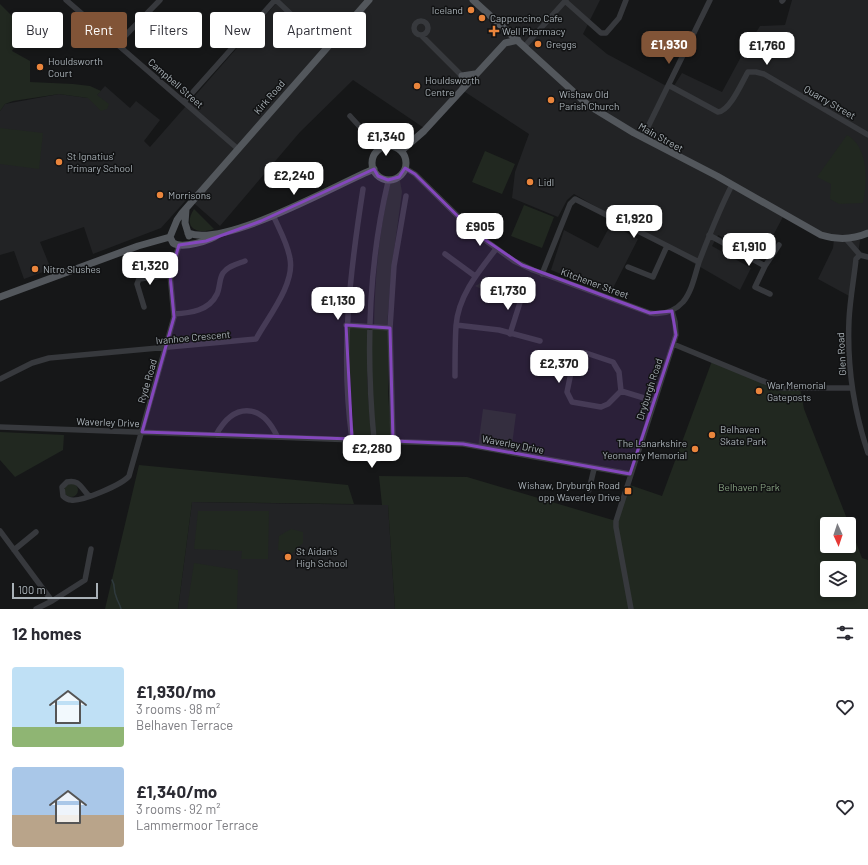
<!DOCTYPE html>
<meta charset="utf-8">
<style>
:root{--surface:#fff;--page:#f2f2f3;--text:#2b2b33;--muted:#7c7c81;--accent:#815437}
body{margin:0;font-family:Barlow,sans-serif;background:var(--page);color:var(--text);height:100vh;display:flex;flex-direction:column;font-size:15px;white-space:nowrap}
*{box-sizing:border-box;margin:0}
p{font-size:13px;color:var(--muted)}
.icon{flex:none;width:22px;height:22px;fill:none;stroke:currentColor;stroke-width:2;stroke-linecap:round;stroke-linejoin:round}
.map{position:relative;height:609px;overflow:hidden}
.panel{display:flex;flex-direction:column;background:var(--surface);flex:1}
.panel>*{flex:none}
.hud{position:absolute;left:12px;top:12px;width:400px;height:36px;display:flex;gap:8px}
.needle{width:26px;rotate:177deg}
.buttons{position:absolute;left:820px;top:517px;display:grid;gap:8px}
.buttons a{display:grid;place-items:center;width:36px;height:36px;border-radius:4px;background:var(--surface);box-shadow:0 2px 6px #0003;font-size:20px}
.scale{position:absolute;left:12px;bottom:10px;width:86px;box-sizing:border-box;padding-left:4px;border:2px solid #a9b1b7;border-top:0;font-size:11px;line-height:14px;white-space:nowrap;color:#a9b1b7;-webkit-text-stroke:3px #111213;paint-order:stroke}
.price{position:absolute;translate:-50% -34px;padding:0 9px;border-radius:8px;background:#fff;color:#222;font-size:13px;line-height:26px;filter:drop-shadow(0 1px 2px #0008)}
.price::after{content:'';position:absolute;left:50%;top:24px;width:12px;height:9px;margin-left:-6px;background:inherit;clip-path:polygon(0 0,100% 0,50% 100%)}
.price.current{background:var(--accent);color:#fff}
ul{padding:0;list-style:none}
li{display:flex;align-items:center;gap:12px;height:100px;padding:0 12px}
li span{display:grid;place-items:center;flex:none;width:112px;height:80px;border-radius:4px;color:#555}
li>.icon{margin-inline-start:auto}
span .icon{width:48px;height:48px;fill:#fffc;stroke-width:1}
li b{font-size:17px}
h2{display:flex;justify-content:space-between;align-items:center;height:48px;padding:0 12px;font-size:17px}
.chip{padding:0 14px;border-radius:4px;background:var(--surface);box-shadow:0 2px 6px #0003;font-size:14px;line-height:36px}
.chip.current{background:var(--accent);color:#fff}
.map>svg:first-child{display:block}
</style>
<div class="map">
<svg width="868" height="609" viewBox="0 0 868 609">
<rect width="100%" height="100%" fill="#161718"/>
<path fill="#222325" d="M279,0H600L583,34L607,54L672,89L682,73L722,92L742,55L760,26L785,25L792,0H868V233L858,236L860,241L851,297L818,279L833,248L834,239L784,215L761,258L718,235L712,246L751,268L740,290L574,194L567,200L558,217L512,198L515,172L529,134L462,90L427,130L353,80L300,132L220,226L188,198L161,228L93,254L84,227L40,242L51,269L24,279L14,251L0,255V111L5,104L59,94L88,98L96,96L105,86L130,108L136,101L160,120L144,141L150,147Z
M611,224L638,239L610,294L551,270L564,230L598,248Z
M192,502L388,505L395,609H178Z"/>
<path fill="#212820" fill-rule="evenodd" d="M0,4L25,29L12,51L30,61V82L73,84L90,86L101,91L97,95L109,104L107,109L101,111L88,98L59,94L13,101L5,104L0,111Z
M0,128L43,133L39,169L0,164Z
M847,135C868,147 868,178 863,203L839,204L830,199L831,184L817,177Z
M485,151L515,164L502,194L472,182Z
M391,180L400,181L402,192L392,266L387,326L374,325C375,275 379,228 391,180Z
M524,205L554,217L542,248L511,236Z
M194,209L214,229C197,235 182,228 194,209Z
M484,276L503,283L496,290L495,295L475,286L479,284Z
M349,328L369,329L367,378L371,437L354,436L349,366Z
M372,329L388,330V391L391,437H375L371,378Z
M582,357L588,361L586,369L575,366L578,359Z
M712,361L771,385L800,388L804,409L849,524H827V546H849V524L862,558L868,560V609H395L388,505H382L379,476L467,477L616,521L627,484L662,496ZM827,568H849V590H827Z
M483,409L516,414L511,453L478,447Z
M0,432L64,435L63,450L15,477L0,460Z
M358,444L388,445L383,455L370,458L359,450Z
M139,465L348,485L354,504L192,502L178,609H105Z
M64 490a7 7 0 1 1 14 0a7 7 0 1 1-14 0Z
M198,511H269L268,559H241L242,551L194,549Z
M291,529L303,532V543L291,554L278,550L279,536Z
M194,563L238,570L237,609H187Z"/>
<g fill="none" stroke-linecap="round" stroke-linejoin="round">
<path stroke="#2f3a3d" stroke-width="1.5" d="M112,580C116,586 113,591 116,596C117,601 120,604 121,609"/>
<path stroke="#37393d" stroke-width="5.5" d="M66,0L238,149
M276,0L315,37
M565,1L601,33H606L619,18L626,0
M782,1L783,0
M414 28a7 7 0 1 1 14 0a7 7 0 1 1-14 0Z
M422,36L462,76L464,84L462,88
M117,44L160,0
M524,47L566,0
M670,86L718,112C730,111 742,82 748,72H756L764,74L868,135
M184,102L275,0
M350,116L380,149
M643,137L710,0
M405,168L415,174L474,232L514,261L533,270L650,313C663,315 674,312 683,302C692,291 695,275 699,262C709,236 719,210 732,185
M363,189C350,272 340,355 352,439C359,465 385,468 393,441L390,328L394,266L406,196
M709,235L765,266L755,287L770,294
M846,239L860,255
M445,254L475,276
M860,255L856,259C854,279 850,299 849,320C847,364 854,411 868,453
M860,255L868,257
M765,266L779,245
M628,267L653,277L667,246
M542,274L570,204L575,199L699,262
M144,307L137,284L139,279L170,275
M174,314C190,313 209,311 217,294C220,288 219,279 223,273C228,266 237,264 245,261
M346,325L390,328
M456,325L499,330L540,341
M510,334L523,293
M673,344L780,388H852
M455,376C455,359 455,342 456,326C458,296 479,271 496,249
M0,379L32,363L49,358L256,339C268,317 295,284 290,259C288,244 279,229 273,215
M621,391L619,372L613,362L586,353H581L574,358L567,392L572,402L601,407L608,404L621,391L654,401
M0,427L463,444L630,474
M216,435C233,403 261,402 277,436
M374,440C366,355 368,266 388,182L392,180
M589,490L594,469
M89,496C81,488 79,479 67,482L62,487L63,496C65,498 68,500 71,500C82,502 123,484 129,476L174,317L170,275L179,245
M0,531L52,601
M14,550L36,532
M36,609L52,601L85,580L91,549
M631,609L616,527V521L676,335L675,322L672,311"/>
<path stroke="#53575c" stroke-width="7" d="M473,0L588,105L634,133L717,176L821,235C837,240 852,240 868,233
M462,76L475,74
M372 163a17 17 0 1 1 34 0a17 17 0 1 1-34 0Z
M401,151L424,131L505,43L518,40
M186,209L185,223L189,236
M188,233C225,248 335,185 374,169
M219,234C210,241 182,249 173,243L170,237L177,220L182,213L369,0
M0,297L138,246L170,237"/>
</g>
<path fill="#8447bd" fill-opacity="0.2" stroke="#8447bd" stroke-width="3" stroke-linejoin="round" d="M405,168L415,174L474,232L522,265L650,313L672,311L676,335L630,474L463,444L393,441L390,328L346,325L352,439L142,432L174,317L170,275L179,245L206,241L261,221L374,169L378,176L388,180L399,177Z"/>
<g fill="#ea853c" stroke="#111213" stroke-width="1.5">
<circle cx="471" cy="10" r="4"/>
<circle cx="482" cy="18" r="4"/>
<path d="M492 25h4v4h4v4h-4v4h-4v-4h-4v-4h4z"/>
<circle cx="538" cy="44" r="4"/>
<circle cx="40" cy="67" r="4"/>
<circle cx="417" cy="86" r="4"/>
<circle cx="551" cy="100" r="4"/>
<circle cx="59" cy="162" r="4"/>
<circle cx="530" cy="182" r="4"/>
<circle cx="160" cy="195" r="4"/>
<circle cx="35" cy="269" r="4"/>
<circle cx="759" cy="391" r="4"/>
<circle cx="712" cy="435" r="4"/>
<circle cx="695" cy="449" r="4"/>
<rect x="624" y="487" width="8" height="8" rx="2"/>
<circle cx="288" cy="557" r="4"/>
</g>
<g text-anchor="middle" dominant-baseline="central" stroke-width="3" stroke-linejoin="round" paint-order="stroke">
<g font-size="10" fill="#a9b1b7" stroke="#111213" text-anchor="start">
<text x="463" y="10" text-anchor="end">Iceland</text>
<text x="490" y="18">Cappuccino Cafe</text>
<text x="502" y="31">Well Pharmacy</text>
<text x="546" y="44">Greggs</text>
<text x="48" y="61">Houldsworth<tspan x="48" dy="12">Court</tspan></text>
<text x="425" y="80">Houldsworth<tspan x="425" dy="12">Centre</tspan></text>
<text x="559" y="94">Wishaw Old<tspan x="559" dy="12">Parish Church</tspan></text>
<text x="67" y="156">St Ignatius'<tspan x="67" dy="12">Primary School</tspan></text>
<text x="538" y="182">Lidl</text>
<text x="168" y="195">Morrisons</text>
<text x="43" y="269">Nitro Slushes</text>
<text x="767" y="385">War Memorial<tspan x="767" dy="12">Gateposts</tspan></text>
<text x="720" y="429">Belhaven<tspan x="720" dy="12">Skate Park</tspan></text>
<text x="687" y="443" text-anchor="end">The Lanarkshire<tspan x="687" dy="12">Yeomanry Memorial</tspan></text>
<text x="620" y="485" text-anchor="end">Wishaw, Dryburgh Road<tspan x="620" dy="12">opp Waverley Drive</tspan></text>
<text x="296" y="551">St Aidan's<tspan x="296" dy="12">High School</tspan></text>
</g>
<g font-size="10" fill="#a9b1b7" stroke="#111213">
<text transform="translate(176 83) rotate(41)">Campbell Street</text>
<text transform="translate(269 97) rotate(-49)">Kirk Road</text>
<text transform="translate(830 102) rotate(30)">Quarry Street</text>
<text transform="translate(661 137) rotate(29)">Main Street</text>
<text transform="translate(595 283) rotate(20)">Kitchener Street</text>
<text transform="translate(193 337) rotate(-5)">Ivanhoe Crescent</text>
<text transform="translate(841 354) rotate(-93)">Glen Road</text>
<text transform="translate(147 381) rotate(-74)">Ryde Road</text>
<text transform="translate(649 389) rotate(-72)">Dryburgh Road</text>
<text transform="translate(108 422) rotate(2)">Waverley Drive</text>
<text transform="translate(513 444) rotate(11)">Waverley Drive</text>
</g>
<g font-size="10" fill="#87a181" stroke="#111213">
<text x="749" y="487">Belhaven Park</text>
</g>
</g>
</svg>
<div class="buttons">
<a><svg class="needle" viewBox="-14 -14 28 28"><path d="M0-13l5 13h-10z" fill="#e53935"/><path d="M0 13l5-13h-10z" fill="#7c7c81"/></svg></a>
<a><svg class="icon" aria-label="layers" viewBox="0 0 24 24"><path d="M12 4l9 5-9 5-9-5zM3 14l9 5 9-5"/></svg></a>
</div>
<div class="scale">100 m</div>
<b class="price current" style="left:669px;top:65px">£1,930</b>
<b class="price" style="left:767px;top:66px">£1,760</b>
<b class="price" style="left:386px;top:157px">£1,340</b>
<b class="price" style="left:294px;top:196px">£2,240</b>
<b class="price" style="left:634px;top:239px">£1,920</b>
<b class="price" style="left:480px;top:247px">£905</b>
<b class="price" style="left:749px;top:267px">£1,910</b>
<b class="price" style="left:150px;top:286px">£1,320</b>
<b class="price" style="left:508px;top:311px">£1,730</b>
<b class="price" style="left:338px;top:321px">£1,130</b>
<b class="price" style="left:559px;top:384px">£2,370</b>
<b class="price" style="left:372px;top:469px">£2,280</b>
<div class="hud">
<a class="chip">Buy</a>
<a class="chip current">Rent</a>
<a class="chip">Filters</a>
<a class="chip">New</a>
<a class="chip">Apartment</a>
</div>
</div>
<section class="panel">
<h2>12 homes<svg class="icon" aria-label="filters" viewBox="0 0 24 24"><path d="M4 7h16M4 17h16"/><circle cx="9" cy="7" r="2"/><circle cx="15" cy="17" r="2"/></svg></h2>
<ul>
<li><span style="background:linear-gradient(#bfe0f5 75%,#8fb573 0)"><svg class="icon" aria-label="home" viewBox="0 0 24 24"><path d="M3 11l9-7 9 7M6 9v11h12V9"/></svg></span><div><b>£1,930/mo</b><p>3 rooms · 98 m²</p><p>Belhaven Terrace</p></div><svg class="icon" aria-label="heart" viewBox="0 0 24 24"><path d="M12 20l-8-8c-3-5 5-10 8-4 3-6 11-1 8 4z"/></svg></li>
<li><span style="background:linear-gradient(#a9c7e8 60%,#b9a48a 0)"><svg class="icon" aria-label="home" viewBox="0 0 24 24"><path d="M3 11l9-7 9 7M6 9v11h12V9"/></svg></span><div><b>£1,340/mo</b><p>3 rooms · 92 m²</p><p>Lammermoor Terrace</p></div><svg class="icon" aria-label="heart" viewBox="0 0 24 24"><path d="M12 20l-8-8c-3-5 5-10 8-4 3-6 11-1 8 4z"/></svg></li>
</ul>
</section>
